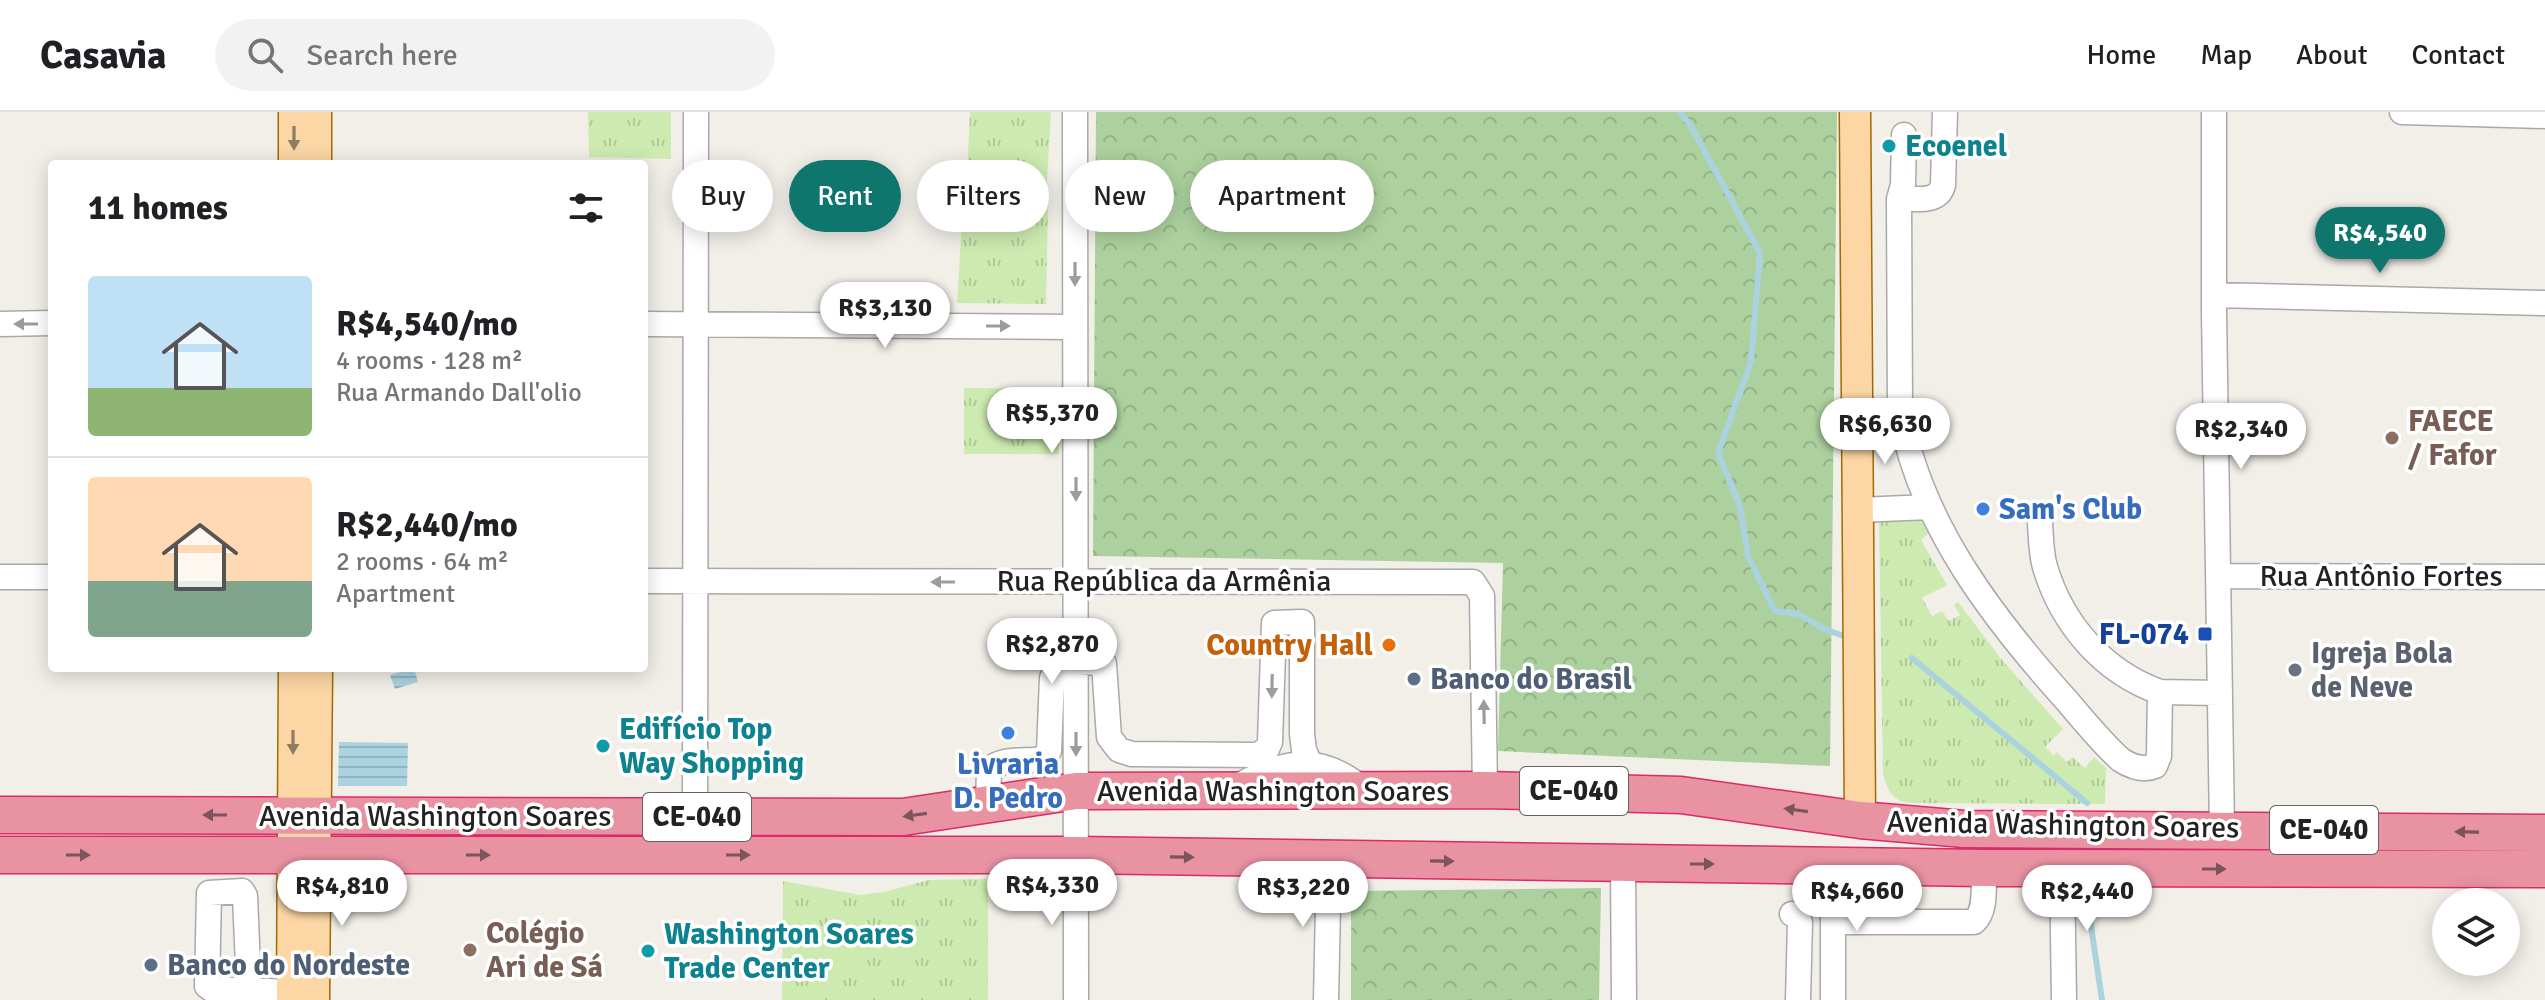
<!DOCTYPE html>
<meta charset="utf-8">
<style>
:root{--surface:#fff;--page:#f2f2f2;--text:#202124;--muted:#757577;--line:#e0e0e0;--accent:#0f766e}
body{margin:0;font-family:Signika,sans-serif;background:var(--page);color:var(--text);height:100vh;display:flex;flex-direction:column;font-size:30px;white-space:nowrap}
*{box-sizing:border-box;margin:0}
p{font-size:26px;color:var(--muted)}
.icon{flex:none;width:44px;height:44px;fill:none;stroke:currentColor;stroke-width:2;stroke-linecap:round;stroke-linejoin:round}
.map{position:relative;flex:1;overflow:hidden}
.details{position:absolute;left:48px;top:48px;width:600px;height:512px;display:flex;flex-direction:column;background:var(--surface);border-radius:8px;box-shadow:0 4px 20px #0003}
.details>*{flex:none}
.guide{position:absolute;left:672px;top:48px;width:760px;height:72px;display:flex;gap:16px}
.fabs{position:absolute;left:2432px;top:776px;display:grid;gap:16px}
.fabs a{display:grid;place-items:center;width:88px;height:88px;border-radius:50%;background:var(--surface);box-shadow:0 4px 20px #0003;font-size:40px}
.price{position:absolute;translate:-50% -68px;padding:0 18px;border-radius:28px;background:#fff;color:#222;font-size:26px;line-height:52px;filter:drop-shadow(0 2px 4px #0008)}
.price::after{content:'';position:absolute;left:50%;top:48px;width:24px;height:18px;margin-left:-12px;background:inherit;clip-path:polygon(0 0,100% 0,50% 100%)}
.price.selected{background:var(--accent);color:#fff}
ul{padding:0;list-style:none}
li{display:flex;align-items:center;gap:24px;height:200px;padding:0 40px}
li+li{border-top:2px solid var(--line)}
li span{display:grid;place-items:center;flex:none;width:224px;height:160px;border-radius:8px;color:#555}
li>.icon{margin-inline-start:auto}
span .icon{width:96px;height:96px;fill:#fffc;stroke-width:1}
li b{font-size:34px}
h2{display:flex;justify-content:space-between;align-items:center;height:96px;padding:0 40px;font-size:34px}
.tag{padding:0 28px;border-radius:36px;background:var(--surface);box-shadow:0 4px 20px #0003;font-size:28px;line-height:72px}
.tag.selected{background:var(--accent);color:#fff}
header{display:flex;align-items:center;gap:48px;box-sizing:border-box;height:112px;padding:0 40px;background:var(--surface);border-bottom:2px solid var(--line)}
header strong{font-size:38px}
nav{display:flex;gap:44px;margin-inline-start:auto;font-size:28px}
.search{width:560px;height:72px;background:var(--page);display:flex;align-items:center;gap:20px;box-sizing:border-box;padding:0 28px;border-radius:44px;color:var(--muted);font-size:30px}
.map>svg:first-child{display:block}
</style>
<header>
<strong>Casavia</strong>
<div class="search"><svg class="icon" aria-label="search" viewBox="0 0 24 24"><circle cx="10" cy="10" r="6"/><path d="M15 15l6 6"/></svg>Search here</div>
<nav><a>Home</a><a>Map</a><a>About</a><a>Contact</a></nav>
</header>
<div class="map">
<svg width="2545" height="888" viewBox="0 0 2545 888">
<defs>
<pattern id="grass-tufts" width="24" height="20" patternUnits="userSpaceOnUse" patternTransform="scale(2)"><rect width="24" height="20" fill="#cdebb0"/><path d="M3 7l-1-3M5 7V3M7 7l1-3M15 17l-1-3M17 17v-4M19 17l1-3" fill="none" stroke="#b0c997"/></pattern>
<pattern id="forest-crowns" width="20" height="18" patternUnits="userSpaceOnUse" patternTransform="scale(2)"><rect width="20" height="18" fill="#add19e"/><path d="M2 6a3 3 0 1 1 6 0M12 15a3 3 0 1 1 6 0" fill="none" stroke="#95b388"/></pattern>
<pattern id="water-rules" width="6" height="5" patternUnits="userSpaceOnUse" patternTransform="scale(2)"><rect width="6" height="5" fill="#aad3df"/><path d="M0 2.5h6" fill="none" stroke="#92b5bf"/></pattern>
</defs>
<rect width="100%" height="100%" fill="#f2efe9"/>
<path fill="url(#grass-tufts)" d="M588,0H671V47L589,45Z
M970,0H1051L1046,85L966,82Z
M963,93L1048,97L1046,192L957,191Z
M964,276L1060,277L1059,342H964Z
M1921,407L1932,418L1921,428L1947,473L1922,486L1932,504L1942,499L1949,509L1960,503L1954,493L1958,490L2002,548L2063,617L2045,635L2054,644L2057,640L2067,650L2072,645L2085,656L2094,645L2106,656L2105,692L1908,691C1892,688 1888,678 1883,663L1879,408Z
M988,767V888H782L783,769L860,783L884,780L929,768Z"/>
<path fill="url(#forest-crowns)" d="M1096,0H1837L1830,654L1498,639L1503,451L1093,444Z
M1601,776L1599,888H1351V779Z"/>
<path fill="url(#water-rules)" d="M414,556L418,570L395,577L390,563Z
M339,630L408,631L407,674H338Z"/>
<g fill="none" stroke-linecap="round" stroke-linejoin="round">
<path stroke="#aad3df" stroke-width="6" d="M1680,0L1692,16L1760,141L1751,250L1718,341L1740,394L1748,444L1775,499L1799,502L1824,517L1841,523
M1912,546L2087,691
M2089,770L2090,807L2102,888"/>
<g stroke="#a9a9a9" stroke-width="27">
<path id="minor" d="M1075,0L1076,888
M2214,0V199L2222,718
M2402,0L2545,4
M1904,23L1903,73L1899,87L1900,298C1918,410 1994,508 2068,590C2085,610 2102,631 2121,648C2132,655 2143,659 2155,654L2159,644L2160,580C2103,560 2062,512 2045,455C2041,442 2041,426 2040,411
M1899,87C1916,86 1938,92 1943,73L1945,0
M2214,183L2545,191
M0,212L52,211
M644,212L1075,215
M1859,398L1929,395
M2218,464L2545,465
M0,465H52
M644,469L1473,470L1482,484L1485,678
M1076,551L1099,550L1104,552L1109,625L1119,638L1132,642L1258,643L1267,637L1270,630L1274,511L1302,510V622L1304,638L1310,652
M2160,580L2220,581
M1236,675C1285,648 1320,640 1365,679
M988,692L989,658C1001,645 1025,650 1042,647L1049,639L1052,566L1055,561L1076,560
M695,705L696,0
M1623,752L1624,888
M1833,755V888
M2062,755L2064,888
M1792,802L1797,804L1800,810L1798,888
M1833,810H1974C1987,799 1983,773 1984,756
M249,878L245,784L242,779L209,781L207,874L211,877L292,880
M1326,888L1329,747"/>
</g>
<g stroke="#a06b00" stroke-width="33">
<path id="major" d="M316,0V52
M1855,0L1860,708
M294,52V0
M292,888L294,556
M314,888L317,556"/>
</g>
<g stroke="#dc2a67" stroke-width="39">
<path id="highway" d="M0,703L903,705L1076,679L1485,678L1681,683L1860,708L1964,717L2545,721
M0,743H1076L1984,756L2545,757"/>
</g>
<use href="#minor" stroke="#fff" stroke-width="24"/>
<use href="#major" stroke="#fcd6a4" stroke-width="30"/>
<use href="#highway" stroke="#e892a2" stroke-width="36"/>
</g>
<defs><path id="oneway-solid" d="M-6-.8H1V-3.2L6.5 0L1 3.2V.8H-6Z" transform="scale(2)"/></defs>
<g fill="#8f7c63">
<use href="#oneway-solid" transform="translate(294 26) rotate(90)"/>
<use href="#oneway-solid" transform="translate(293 630) rotate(90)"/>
</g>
<g fill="#9c9c9c">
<use href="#oneway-solid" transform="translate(1075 162) rotate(90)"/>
<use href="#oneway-solid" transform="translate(26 212) rotate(180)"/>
<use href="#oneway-solid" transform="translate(998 214)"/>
<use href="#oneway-solid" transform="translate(1076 377) rotate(90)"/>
<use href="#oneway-solid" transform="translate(943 470) rotate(-180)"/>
<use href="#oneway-solid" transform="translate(1272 574) rotate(91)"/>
<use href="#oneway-solid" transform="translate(1484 600) rotate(-91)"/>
<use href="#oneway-solid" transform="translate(1076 632) rotate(90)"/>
</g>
<g fill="#7b545c">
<use href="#oneway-solid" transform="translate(1796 698) rotate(-172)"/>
<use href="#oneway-solid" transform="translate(215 703) rotate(-180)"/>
<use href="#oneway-solid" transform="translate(915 703) rotate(172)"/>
<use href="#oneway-solid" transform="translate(2467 720) rotate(-179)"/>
<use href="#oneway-solid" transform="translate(78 743)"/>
<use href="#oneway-solid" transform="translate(478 743)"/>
<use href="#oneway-solid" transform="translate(738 743)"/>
<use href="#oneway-solid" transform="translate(1182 745) rotate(1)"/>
<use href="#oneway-solid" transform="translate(1442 749) rotate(1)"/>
<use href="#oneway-solid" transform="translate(1702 752)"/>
<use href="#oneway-solid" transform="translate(2214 757)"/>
</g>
<g fill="#0f9aa8" stroke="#fff" stroke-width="3">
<circle cx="1889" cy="34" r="8"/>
<circle cx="603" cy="634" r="8"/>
<circle cx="648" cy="839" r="8"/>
</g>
<g fill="#8d6e63" stroke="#fff" stroke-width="3">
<circle cx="2392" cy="326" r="8"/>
<circle cx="470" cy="838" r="8"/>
</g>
<g fill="#3f7fe0" stroke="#fff" stroke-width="3">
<circle cx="1983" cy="397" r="8"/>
<circle cx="1008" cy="621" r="8"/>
</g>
<rect fill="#1a4fb4" stroke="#fff" stroke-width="3" x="2197" y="514" width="16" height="16" rx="4"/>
<circle fill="#e8710a" stroke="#fff" stroke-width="3" cx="1389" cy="533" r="8"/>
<circle fill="#6b7280" stroke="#fff" stroke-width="3" cx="2295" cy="558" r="8"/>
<g fill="#5c6f8a" stroke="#fff" stroke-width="3">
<circle cx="1414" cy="567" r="8"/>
<circle cx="151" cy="853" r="8"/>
</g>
<g text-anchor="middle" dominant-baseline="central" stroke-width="7" stroke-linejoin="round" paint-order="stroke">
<g fill="#fff" stroke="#646464" stroke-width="2">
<rect x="1520" y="655" width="108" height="48" rx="6"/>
<rect x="643" y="681" width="108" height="48" rx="6"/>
<rect x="2270" y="694" width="108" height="48" rx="6"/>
</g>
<g font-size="28" font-weight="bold" fill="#222">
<text x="1574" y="679">CE-040</text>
<text x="697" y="705">CE-040</text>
<text x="2324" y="718">CE-040</text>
</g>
<g font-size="30" font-weight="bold" fill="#0d838f" stroke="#fff" text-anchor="start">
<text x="1905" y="34">Ecoenel</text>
<text x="619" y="617">Edifício Top<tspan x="619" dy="34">Way Shopping</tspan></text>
<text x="664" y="822">Washington Soares<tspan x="664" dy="34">Trade Center</tspan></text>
</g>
<g font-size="30" font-weight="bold" fill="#785e54" stroke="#fff" text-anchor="start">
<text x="2408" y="309">FAECE<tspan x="2408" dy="34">/ Fafor</tspan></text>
<text x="486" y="821">Colégio<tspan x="486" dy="34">Ari de Sá</tspan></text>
</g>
<g font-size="30" font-weight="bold" fill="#366cbe" stroke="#fff" text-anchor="start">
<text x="1999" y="397">Sam's Club</text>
<text x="1008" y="652" text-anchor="middle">Livraria<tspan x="1008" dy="34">D. Pedro</tspan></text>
</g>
<g font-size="30" fill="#222" stroke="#fff">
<text x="2381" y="464">Rua Antônio Fortes</text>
<text x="1164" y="469">Rua República da Armênia</text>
<text x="1273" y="679">Avenida Washington Soares</text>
<text x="435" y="704">Avenida Washington Soares</text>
<text transform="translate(2063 713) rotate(1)">Avenida Washington Soares</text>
</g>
<g font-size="30" font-weight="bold" fill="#164399" stroke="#fff" text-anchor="end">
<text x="2189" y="522">FL-074</text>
</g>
<g font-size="30" font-weight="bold" fill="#c56008" stroke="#fff" text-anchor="end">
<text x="1373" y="533">Country Hall</text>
</g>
<g font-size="30" font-weight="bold" fill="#5b616d" stroke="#fff" text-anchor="start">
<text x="2311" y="541">Igreja Bola<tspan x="2311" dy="34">de Neve</tspan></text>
</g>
<g font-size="30" font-weight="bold" fill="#4e5e75" stroke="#fff" text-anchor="start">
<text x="1430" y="567">Banco do Brasil</text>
<text x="167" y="853">Banco do Nordeste</text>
</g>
</g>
</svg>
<div class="fabs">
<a><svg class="icon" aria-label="layers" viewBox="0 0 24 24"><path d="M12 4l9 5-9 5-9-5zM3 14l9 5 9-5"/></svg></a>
</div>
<b class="price selected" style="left:2380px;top:163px">R$4,540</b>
<b class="price" style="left:885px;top:238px">R$3,130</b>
<b class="price" style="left:1052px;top:343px">R$5,370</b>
<b class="price" style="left:1885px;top:354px">R$6,630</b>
<b class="price" style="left:2241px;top:359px">R$2,340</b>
<b class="price" style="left:1052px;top:574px">R$2,870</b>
<b class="price" style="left:1052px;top:815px">R$4,330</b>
<b class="price" style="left:342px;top:816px">R$4,810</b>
<b class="price" style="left:1303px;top:817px">R$3,220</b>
<b class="price" style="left:1857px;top:821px">R$4,660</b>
<b class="price" style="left:2087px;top:821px">R$2,440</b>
<div class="guide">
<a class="tag">Buy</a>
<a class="tag selected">Rent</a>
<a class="tag">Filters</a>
<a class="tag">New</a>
<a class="tag">Apartment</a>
</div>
<section class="details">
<h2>11 homes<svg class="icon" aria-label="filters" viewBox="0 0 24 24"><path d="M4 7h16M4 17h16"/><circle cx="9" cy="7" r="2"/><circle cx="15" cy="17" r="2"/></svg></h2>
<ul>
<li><span style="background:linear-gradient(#bfe0f5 70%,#8fb573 0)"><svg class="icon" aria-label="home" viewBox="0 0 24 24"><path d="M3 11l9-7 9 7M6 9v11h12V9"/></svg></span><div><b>R$4,540/mo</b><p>4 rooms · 128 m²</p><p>Rua Armando Dall'olio</p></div></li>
<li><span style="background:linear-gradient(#ffd9b3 65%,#7fa58c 0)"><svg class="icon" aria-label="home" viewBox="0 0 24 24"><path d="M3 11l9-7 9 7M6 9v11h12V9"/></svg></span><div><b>R$2,440/mo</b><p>2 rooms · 64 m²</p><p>Apartment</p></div></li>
</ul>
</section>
</div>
